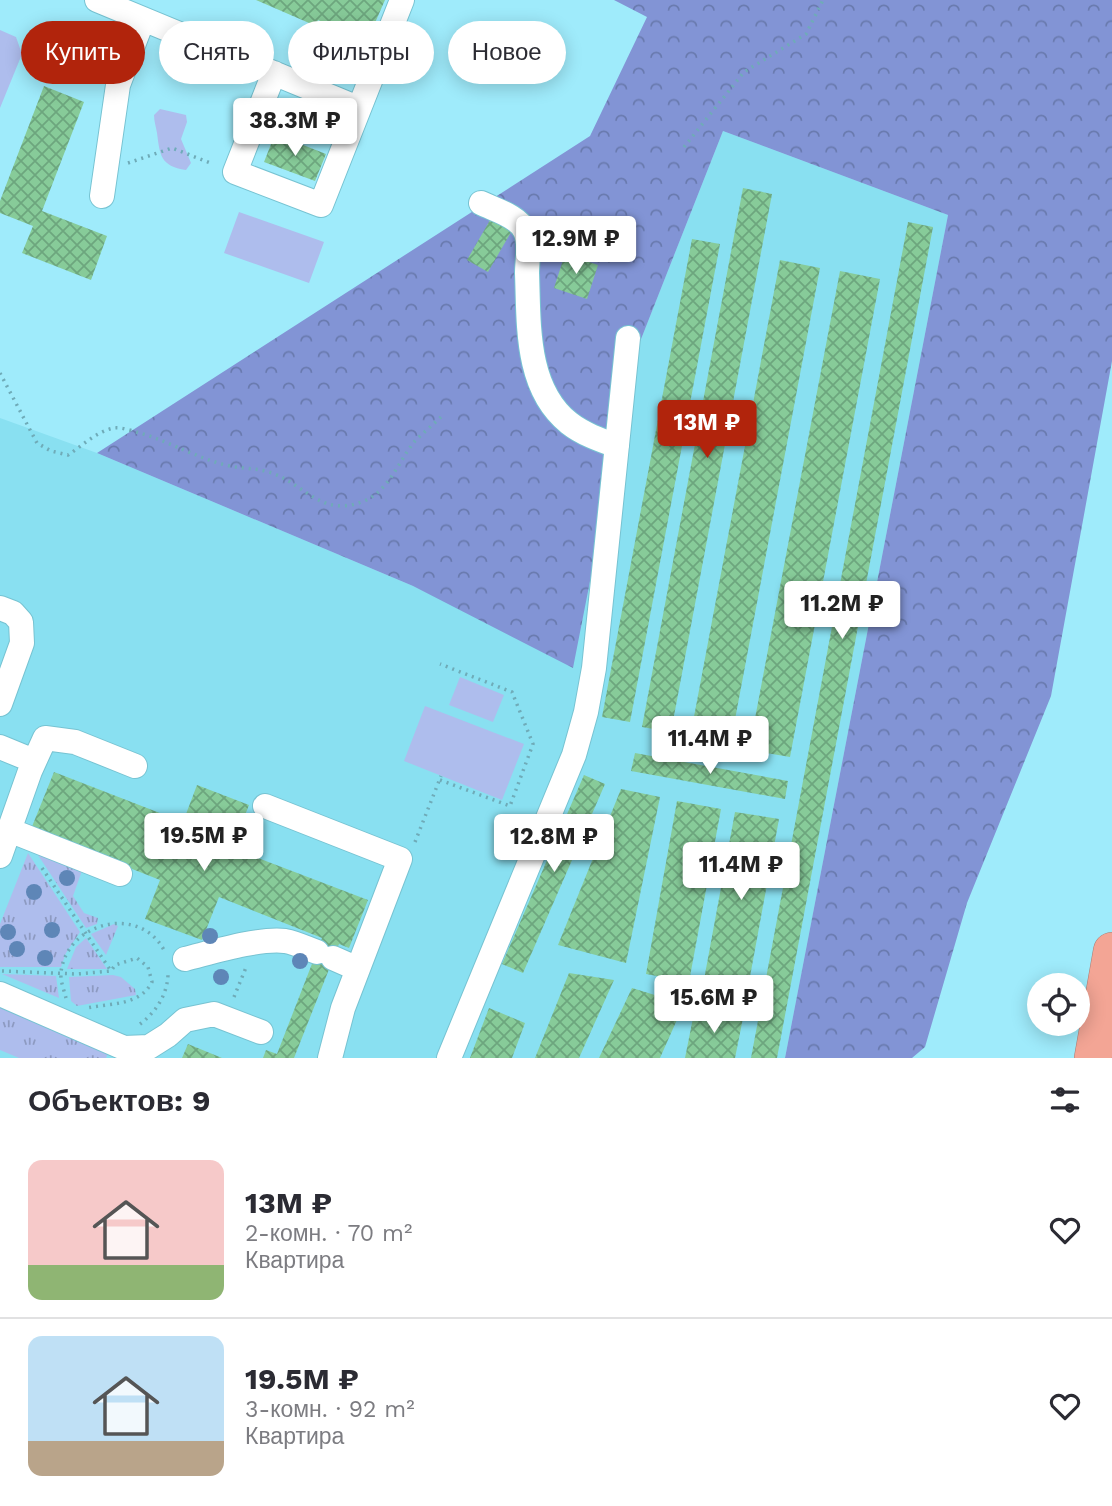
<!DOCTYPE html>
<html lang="ru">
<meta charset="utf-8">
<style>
:root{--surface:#fff;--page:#f2f2f3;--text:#2b2b33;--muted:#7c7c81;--line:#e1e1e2;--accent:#b1240c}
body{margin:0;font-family:"Work Sans",sans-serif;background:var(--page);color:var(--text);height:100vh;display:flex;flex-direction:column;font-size:26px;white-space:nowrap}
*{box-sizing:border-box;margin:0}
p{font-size:23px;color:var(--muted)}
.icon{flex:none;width:38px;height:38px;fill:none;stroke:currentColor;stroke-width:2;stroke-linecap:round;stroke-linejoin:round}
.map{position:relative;height:1058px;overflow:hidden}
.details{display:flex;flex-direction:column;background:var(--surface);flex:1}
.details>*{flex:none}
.hud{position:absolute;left:21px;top:21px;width:700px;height:63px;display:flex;gap:14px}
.tools{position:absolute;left:1027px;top:973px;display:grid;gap:14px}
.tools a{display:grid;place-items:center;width:63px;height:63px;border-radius:50%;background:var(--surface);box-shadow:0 4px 18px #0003;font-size:35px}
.price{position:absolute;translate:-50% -60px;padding:0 16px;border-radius:7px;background:#fff;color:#222;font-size:23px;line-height:46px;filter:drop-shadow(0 2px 4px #0008)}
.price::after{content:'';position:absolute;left:50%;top:42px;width:21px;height:16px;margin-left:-10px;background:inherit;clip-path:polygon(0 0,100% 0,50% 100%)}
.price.active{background:var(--accent);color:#fff}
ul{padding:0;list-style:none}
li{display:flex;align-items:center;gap:21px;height:175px;padding:0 28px}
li+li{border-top:2px solid var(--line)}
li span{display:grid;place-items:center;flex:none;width:196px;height:140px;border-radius:14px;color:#555}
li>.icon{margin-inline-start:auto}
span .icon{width:84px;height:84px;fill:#fffc;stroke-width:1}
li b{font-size:30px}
h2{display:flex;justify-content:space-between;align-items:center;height:84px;padding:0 28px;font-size:30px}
.tag{padding:0 24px;border-radius:32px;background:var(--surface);box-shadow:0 4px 18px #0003;font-size:24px;line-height:63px}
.tag.active{background:var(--accent);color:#fff}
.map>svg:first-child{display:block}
</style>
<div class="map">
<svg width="1112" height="1058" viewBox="0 0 1112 1058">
<defs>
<pattern id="grass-tufts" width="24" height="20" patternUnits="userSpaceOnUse" patternTransform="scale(1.75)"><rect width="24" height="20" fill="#aebded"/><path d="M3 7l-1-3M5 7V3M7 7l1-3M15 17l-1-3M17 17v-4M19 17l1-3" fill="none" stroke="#8d9ac1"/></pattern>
<pattern id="forest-crowns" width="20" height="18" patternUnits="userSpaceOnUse" patternTransform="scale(1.75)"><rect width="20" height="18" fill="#8294d5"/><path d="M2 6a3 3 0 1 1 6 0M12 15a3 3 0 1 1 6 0" fill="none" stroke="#697aae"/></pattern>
<pattern id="building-cross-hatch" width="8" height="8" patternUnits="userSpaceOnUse" patternTransform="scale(1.75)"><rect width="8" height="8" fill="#87cb99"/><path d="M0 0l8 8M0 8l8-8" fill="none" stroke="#6da67e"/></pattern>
</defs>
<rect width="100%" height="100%" fill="#9febfb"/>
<path fill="#89e0f1" d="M723,131L948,215L785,1058H0V418L97,453L413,586L487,622L634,357Z"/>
<path fill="url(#grass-tufts)" d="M34,849L84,865L73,896L84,913L98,918L97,924L86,928Z
M28,853L80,932L66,953L61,967H0V924Z
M114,924L118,926L106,955L91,934Z
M86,938L107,969H67L76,947Z
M2,974L56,976L59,998Z
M113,975L121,977L135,989L136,995L77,1006L71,1001L69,977Z
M0,1002L111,1046L106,1058H19L0,1050Z"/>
<path fill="url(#forest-crowns)" d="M614,0H1112V361L1051,696L967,903L925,1047L912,1058H785L948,215L723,131L634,357L573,668L413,586L97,453L590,136L647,17Z"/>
<path fill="#aebded" d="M0,30L16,37L22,54L0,108Z
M160,109L186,115L187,122L181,139L191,163L186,170C160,166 160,155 157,133C156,127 154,121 154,115Z
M239,212L324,242L309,283L224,253Z
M460,677L504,695L493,722L449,705Z
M425,706L524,744L502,800L404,761Z"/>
<path fill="url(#building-cross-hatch)" d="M256,0H385L367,41L318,20L316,26Z
M44,86L84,102L42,211L107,236L91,280L22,253L33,226L0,213V201Z
M275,134L326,154L315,181L264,162Z
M743,188L772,194L671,732L642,727Z
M493,215L514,227L488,272L467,260Z
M908,222L933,227L777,1058H751Z
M692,239L720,244L630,722L602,717Z
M565,254L598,265L587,299L554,288Z
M780,260L820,268L730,746L690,738Z
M840,271L880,279L790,757L749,750Z
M635,753L788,781L785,799L631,771Z
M54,772L183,822L197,785L249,805L232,848L368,900L349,948L339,944L294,1058H263L266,1050L277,1054L322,938L219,897L202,940L145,919L160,880L31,829Z
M584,775L605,784L523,973L502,964Z
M621,789L660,797L626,963L558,945Z
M677,801L721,809L689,982L646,974Z
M735,812L779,819L747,993L703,985Z
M569,973L614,980L579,1058H535Z
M632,988L684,1004L660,1058H599Z
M489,1008L525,1023L512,1058H470Z
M695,1008L743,1018L735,1058H685Z
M188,1044L222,1058H182Z"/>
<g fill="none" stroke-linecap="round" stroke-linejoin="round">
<g stroke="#77c3d2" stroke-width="26">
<path id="minor" d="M97,0L358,108
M274,73L235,172L321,205L402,0
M102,196L118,85L143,19
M481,203C495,210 518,216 525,231C531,243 527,260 527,273C529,323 525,388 569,423C583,434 600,440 617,446
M0,608L13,613L21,622L22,643L0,704
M0,747L34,761
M265,806L400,859L343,1008L330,1058
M9,830L120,874
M0,856L30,771L45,738L75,742L135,766
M333,958L358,969
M185,959C213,952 257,938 285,941C296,943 306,948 317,952
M0,994L124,1048L149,1047L168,1035L185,1020L214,1014L261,1032
M449,1058L574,755L586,712L594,668L628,338"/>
</g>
<g stroke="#a67e76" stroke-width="38">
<path id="highway" d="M1093,1058L1112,951"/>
</g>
<path stroke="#6fabb8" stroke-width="3.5" stroke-dasharray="2 5" stroke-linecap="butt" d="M684,147L744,72L806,34L823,0
M128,163L172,148L213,164
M0,373L37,443L51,451L68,455C82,446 97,431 114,428C122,427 132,431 140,433C171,442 198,459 230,466C244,469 258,468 272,473C307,486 322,518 364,501C389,491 399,460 415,441C424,432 434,424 443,415
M440,780L510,806L533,744L512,692L440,664
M415,842L441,776
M42,868L111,971
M2,971L77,974L111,971L115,965L137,958L148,967L152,982C140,1006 110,1003 87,1008
M234,997L247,965
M66,998C64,990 60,980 61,972C67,922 139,904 164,950
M140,1024C156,1012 167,995 168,975"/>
<use href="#minor" stroke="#fff" stroke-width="24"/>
<use href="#highway" stroke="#f3a595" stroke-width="37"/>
</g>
<g fill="#5e86b7">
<circle cx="67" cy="878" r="8"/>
<circle cx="34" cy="892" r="8"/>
<circle cx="52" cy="930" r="8"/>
<circle cx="8" cy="932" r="8"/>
<circle cx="210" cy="936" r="8"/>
<circle cx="17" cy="949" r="8"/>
<circle cx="45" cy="958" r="8"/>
<circle cx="300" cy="961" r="8"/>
<circle cx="221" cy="977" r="8"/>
</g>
</svg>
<div class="tools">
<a><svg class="icon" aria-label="locate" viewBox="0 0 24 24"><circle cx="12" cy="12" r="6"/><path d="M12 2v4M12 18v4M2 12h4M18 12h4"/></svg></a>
</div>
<b class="price" style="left:295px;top:158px">38.3M ₽</b>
<b class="price" style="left:576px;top:276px">12.9M ₽</b>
<b class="price active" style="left:707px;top:460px">13M ₽</b>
<b class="price" style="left:842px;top:641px">11.2M ₽</b>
<b class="price" style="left:710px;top:776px">11.4M ₽</b>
<b class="price" style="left:204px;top:873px">19.5M ₽</b>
<b class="price" style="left:554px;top:874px">12.8M ₽</b>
<b class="price" style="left:741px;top:902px">11.4M ₽</b>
<b class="price" style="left:714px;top:1035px">15.6M ₽</b>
<div class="hud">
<a class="tag active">Купить</a>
<a class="tag">Снять</a>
<a class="tag">Фильтры</a>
<a class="tag">Новое</a>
</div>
</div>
<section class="details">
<h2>Объектов: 9<svg class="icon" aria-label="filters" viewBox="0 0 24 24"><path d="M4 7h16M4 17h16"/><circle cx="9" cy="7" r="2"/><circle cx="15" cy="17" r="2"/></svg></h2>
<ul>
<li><span style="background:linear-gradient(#f6c9c9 75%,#8fb573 0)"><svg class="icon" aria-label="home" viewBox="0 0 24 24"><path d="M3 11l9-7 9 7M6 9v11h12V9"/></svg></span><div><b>13M ₽</b><p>2-комн. · 70 m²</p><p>Квартира</p></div><svg class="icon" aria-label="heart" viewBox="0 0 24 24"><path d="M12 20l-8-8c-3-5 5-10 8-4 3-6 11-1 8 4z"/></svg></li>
<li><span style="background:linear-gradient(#bfe0f5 75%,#b9a48a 0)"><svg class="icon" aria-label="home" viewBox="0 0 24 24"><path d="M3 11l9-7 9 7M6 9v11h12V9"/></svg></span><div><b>19.5M ₽</b><p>3-комн. · 92 m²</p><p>Квартира</p></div><svg class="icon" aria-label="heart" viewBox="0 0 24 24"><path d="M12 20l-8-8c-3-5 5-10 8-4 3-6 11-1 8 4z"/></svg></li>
</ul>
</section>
